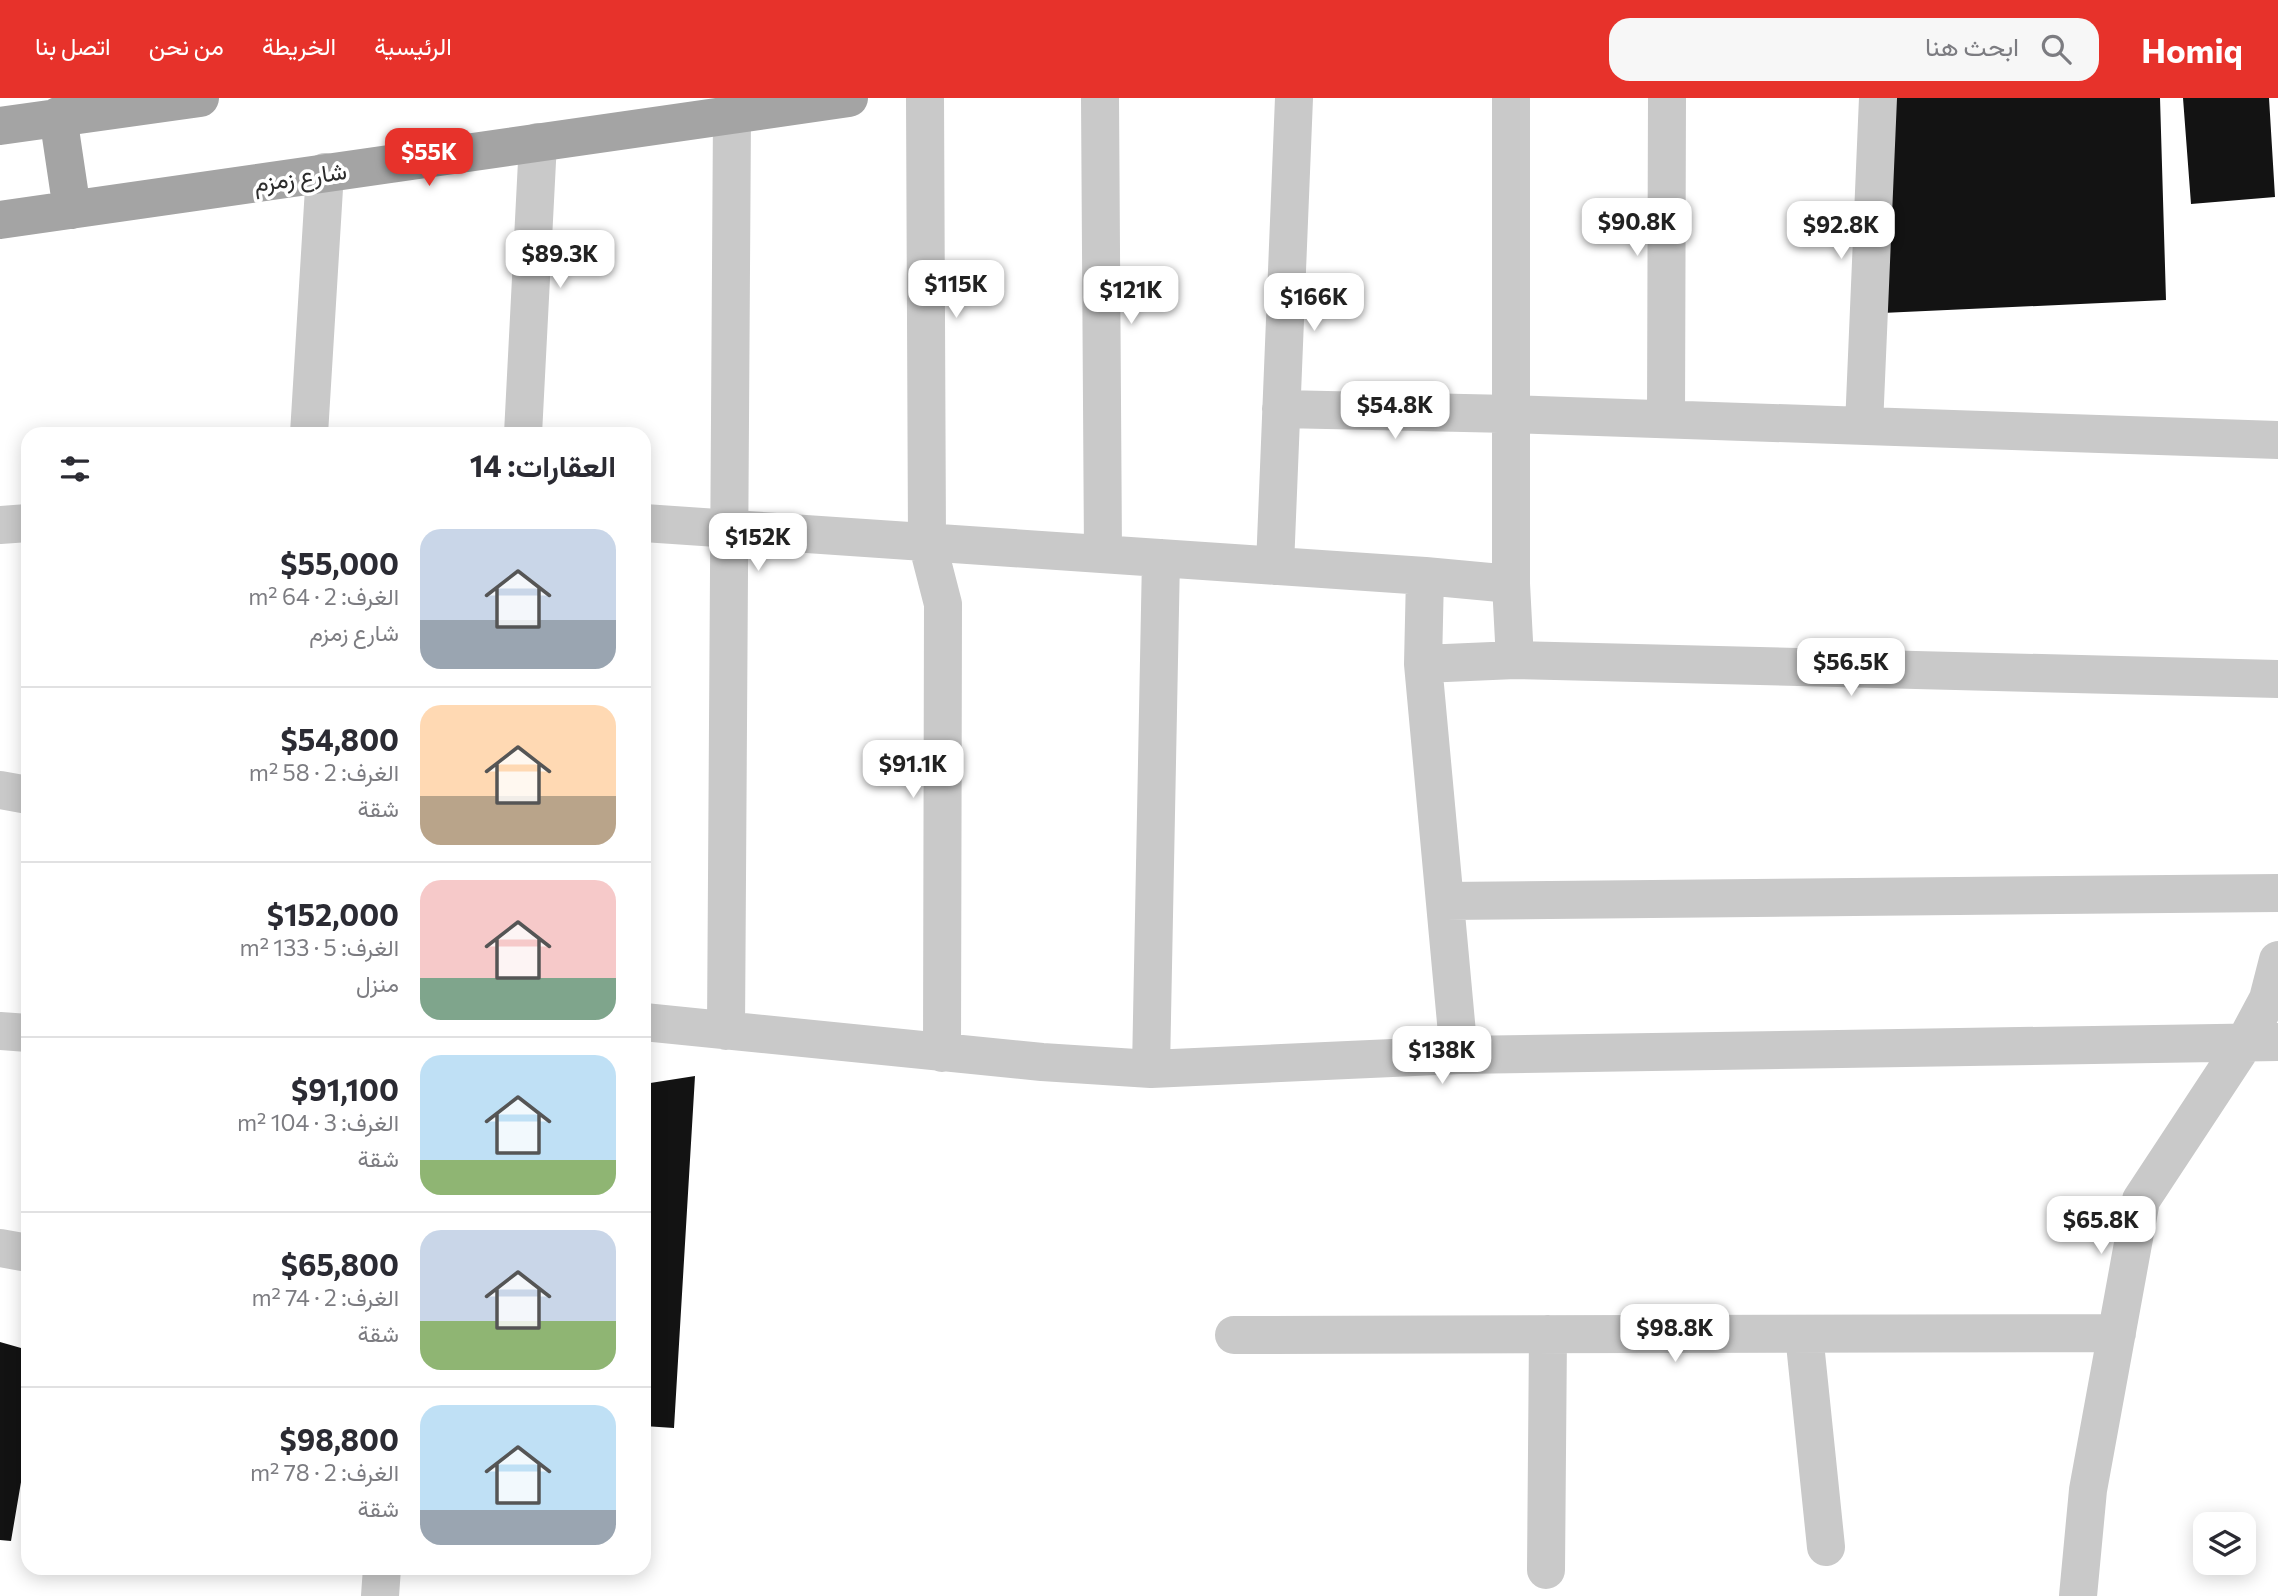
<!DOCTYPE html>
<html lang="ar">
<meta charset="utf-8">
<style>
:root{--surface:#fff;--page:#f7f7f7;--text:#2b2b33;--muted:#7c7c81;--line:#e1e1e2;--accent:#e7322b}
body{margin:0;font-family:Commissioner,Vazirmatn,sans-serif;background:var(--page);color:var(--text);direction:rtl;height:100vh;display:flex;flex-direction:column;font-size:26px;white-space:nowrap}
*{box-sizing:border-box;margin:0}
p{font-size:23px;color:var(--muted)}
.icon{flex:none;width:38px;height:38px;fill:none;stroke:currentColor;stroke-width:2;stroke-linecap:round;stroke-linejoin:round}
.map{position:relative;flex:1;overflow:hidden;direction:ltr}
.panel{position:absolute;left:21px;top:329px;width:630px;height:1148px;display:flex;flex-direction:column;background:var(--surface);border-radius:21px;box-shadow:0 4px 18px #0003;direction:rtl}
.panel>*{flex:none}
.buttons{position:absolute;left:2193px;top:1414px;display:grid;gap:14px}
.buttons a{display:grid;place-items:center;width:63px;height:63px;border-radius:14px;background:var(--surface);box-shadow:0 4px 18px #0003;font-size:35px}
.price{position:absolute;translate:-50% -60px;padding:0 16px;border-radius:14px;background:#fff;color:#222;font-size:23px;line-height:46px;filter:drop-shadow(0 2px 4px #0008)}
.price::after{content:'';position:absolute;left:50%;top:42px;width:21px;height:16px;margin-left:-10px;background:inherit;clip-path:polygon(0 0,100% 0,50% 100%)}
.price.selected{background:var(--accent);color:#fff}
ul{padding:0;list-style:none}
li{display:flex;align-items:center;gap:21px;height:175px;padding:0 35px}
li+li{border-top:2px solid var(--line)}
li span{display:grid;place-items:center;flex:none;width:196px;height:140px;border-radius:21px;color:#555}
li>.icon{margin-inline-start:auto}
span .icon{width:84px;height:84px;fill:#fffc;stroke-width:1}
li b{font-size:30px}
h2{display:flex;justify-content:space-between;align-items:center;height:84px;padding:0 35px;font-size:30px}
header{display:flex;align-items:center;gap:42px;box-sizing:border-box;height:98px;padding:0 35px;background:var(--accent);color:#fff}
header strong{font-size:33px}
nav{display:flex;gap:38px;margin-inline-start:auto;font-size:24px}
.search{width:490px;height:63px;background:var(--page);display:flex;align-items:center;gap:18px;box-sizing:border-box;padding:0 24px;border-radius:21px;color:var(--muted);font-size:26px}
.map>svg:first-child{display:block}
</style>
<header>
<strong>Homiq</strong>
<div class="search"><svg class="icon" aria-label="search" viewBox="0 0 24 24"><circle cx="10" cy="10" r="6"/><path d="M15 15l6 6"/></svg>ابحث هنا</div>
<nav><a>الرئيسية</a><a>الخريطة</a><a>من نحن</a><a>اتصل بنا</a></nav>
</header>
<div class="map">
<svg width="2278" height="1498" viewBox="0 0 2278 1498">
<rect width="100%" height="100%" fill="#fff"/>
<path fill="#131313" d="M1889,0H2160L2166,202L1882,215Z
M2183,0H2269L2275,99L2191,106Z
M695,978L674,1330L644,1328V986Z
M0,1244L28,1252V1343L11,1443L0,1442Z"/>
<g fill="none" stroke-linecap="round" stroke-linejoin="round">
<path stroke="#c9c9c9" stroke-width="38" d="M925,0L927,444L943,506L942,955
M1100,0L1103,456
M1511,0V486L1515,562
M1281,311L1510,316L2278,342
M1666,321L1667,0
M1864,328L1878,0
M309,336L325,74
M523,336L538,44
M644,425L1425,478L1511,486
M0,427L28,425
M1275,468L1294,0
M1425,478L1423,566L1459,957
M1423,566L1515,562L2278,581
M0,692L28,697
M1445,803L2278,795
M644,924L1042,964L1151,971L1459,957L2278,944
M0,933L28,935
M726,933L732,17
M1151,971L1161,460
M0,1150L28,1155
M1804,1236L1826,1449
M1234,1237L2117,1235
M1546,1472L1548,1236
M380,1498L382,1470
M2078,1498L2088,1392L2141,1102L2245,944L2268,901L2278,862"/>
<path stroke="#a4a4a4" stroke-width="38" d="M58,18L72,112
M0,28L200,0
M0,122L849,0"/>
</g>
<g text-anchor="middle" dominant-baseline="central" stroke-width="7" stroke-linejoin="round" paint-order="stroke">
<g font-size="24" fill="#2c2c2c" stroke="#fff">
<text transform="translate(300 78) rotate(-8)">شارع زمزم</text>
</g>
</g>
</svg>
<div class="buttons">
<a><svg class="icon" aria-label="layers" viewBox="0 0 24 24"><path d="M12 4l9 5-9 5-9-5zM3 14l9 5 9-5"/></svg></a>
</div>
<b class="price selected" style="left:429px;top:90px">$55K</b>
<b class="price" style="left:1637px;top:160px">$90.8K</b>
<b class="price" style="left:1841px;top:163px">$92.8K</b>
<b class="price" style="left:560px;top:192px">$89.3K</b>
<b class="price" style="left:956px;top:222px">$115K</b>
<b class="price" style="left:1131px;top:228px">$121K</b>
<b class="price" style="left:1314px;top:235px">$166K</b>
<b class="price" style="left:1395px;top:343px">$54.8K</b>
<b class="price" style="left:758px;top:475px">$152K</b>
<b class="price" style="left:1851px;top:600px">$56.5K</b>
<b class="price" style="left:913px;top:702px">$91.1K</b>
<b class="price" style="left:1442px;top:988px">$138K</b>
<b class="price" style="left:2101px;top:1158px">$65.8K</b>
<b class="price" style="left:1675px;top:1266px">$98.8K</b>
<section class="panel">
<h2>العقارات: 14<svg class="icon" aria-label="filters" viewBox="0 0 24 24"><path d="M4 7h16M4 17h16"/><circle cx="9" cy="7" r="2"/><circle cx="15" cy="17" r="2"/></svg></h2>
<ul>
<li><span style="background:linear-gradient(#c9d6e8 65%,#9aa5b1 0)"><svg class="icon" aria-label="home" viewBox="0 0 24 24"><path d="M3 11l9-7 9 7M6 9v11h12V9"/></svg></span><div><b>$55,000</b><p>الغرف: 2 · 64 m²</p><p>شارع زمزم</p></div></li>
<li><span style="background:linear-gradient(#ffd9b3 65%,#b9a48a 0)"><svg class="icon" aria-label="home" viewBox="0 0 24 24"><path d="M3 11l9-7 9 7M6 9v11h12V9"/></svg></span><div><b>$54,800</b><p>الغرف: 2 · 58 m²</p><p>شقة</p></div></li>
<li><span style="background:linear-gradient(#f6c9c9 70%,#7fa58c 0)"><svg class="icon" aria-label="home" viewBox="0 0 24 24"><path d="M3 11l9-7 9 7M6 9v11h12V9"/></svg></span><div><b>$152,000</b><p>الغرف: 5 · 133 m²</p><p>منزل</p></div></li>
<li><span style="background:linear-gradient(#bfe0f5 75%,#8fb573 0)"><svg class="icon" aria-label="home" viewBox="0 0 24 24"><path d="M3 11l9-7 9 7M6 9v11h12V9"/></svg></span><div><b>$91,100</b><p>الغرف: 3 · 104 m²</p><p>شقة</p></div></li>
<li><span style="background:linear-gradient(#c9d6e8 65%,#8fb573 0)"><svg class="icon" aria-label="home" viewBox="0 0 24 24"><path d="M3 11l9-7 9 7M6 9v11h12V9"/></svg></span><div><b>$65,800</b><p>الغرف: 2 · 74 m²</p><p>شقة</p></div></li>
<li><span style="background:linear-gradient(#bfe0f5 75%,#9aa5b1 0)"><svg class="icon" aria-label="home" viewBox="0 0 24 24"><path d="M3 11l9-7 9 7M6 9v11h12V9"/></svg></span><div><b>$98,800</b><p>الغرف: 2 · 78 m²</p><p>شقة</p></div></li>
</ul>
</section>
</div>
